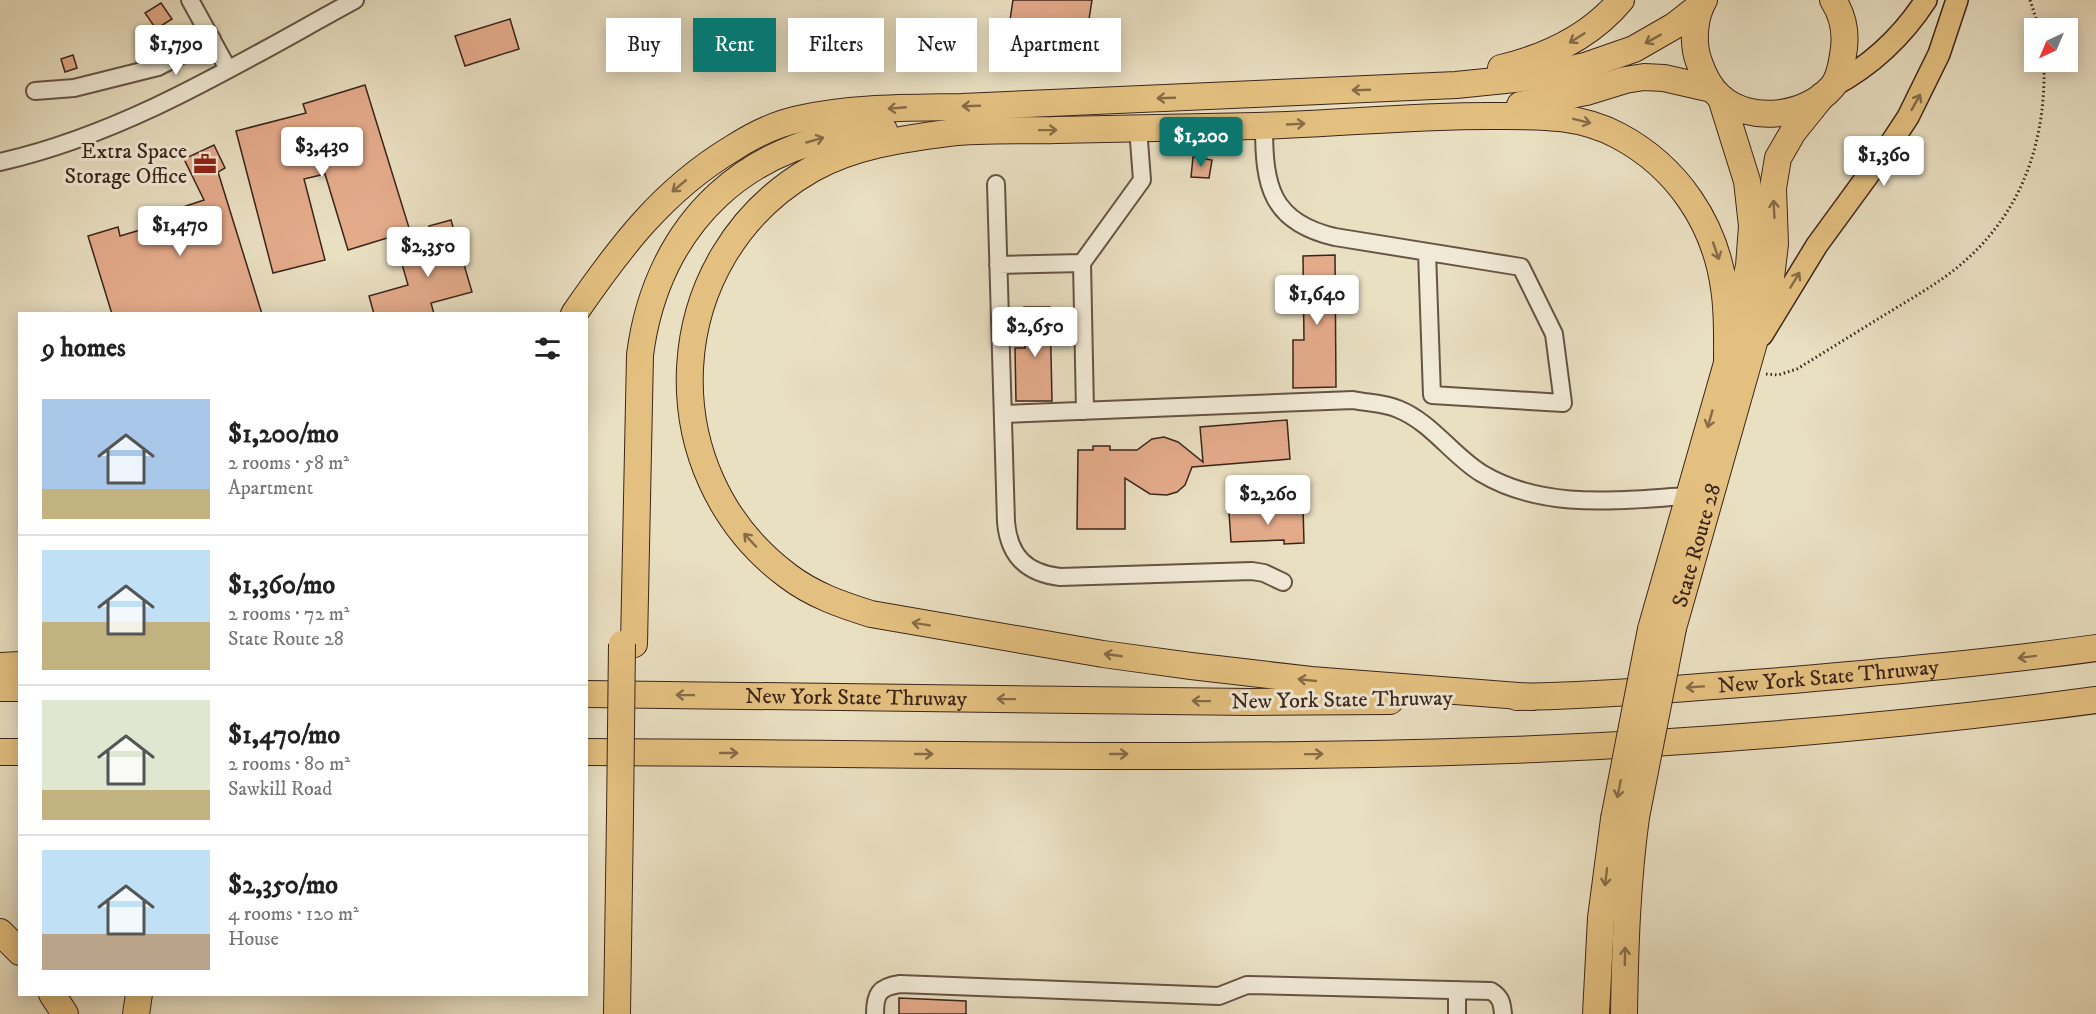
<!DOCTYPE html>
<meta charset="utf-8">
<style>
:root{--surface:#fff;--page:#f2f2f2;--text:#222;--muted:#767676;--line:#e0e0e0;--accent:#0f766e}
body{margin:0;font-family:"IM FELL DW Pica",serif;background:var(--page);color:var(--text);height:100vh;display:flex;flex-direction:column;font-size:22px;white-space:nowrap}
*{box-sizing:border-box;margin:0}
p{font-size:20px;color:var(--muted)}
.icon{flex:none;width:33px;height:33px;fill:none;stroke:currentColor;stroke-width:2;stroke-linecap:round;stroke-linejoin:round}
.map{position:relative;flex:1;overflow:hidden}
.drawer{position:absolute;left:18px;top:312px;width:570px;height:684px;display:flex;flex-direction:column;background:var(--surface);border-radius:0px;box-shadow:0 3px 15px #0003}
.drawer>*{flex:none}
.guide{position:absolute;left:606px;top:18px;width:570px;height:54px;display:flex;gap:12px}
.needle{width:39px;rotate:224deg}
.tools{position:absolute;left:2024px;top:18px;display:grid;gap:12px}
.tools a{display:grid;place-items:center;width:54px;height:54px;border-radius:0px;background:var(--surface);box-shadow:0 3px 15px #0003;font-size:30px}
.price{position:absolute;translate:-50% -51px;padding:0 14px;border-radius:6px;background:#fff;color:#222;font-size:20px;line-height:39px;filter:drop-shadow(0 2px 3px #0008)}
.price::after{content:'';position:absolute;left:50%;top:36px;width:18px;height:14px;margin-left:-9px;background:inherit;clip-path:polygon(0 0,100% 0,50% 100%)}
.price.current{background:var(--accent);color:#fff}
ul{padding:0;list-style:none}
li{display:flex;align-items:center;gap:18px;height:150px;padding:0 24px}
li+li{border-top:2px solid var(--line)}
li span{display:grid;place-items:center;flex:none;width:168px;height:120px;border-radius:0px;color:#555}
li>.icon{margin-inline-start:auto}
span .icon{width:72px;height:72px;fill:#fffc;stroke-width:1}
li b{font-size:26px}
h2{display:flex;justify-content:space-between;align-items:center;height:72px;padding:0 24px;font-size:26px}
.pill{padding:0 21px;border-radius:0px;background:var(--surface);box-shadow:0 3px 15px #0003;font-size:21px;line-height:54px}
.pill.current{background:var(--accent);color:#fff}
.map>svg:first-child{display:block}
</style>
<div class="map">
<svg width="2096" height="1014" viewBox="0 0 2096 1014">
<rect width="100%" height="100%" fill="#e9dfc1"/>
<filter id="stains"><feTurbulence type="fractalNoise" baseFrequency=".00333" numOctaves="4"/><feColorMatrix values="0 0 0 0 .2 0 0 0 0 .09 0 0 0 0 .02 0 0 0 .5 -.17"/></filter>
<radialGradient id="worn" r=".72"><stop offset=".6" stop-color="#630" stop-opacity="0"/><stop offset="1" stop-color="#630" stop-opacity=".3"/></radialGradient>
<path fill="#e4ab8b" stroke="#3b251b" stroke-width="1.5" d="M1013,0H1092L1087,32L1010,20Z
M161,3L172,19L156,29L145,13Z
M510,19L519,49L465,66L455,36Z
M73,55L77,68L65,72L61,59Z
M365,85L410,231L348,250L325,174L304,179L325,260L273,273L236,131L306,113L303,104Z
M214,145L225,168L218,172L262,314H112L88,236L118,227L120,236L180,218L177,209L204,200L184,159Z
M1193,157L1212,160L1209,178L1191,177Z
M451,220L472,292L431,303L434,314H374L369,296L408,285L402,264L437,252L429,226Z
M1335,255L1336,387L1293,388V340H1304L1303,256Z
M1024,307H1050L1052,401H1016L1015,348H1025Z
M1287,420L1290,459L1192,467L1185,485L1177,492L1167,495L1150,494L1125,478V529H1077L1078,450H1093V446H1110V450H1137L1152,439L1164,437L1178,442L1203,462L1200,427Z
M1303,507L1304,543L1284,544V540L1231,542L1229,512Z
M899,998L966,1001V1014H899Z"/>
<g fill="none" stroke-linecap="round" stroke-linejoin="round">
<g stroke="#665444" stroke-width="20">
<path id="minor" d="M190,0L228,69
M35,91L74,88L158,67L212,39
M1264,126C1264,185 1270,222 1335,237L1521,267L1554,334L1563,403L1432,395L1427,252
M0,162C128,133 241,62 355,0
M996,184L1006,522C1009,556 1026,573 1060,577L1252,571L1264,573L1283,582
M998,265L1082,263
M1085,411L1082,263L1142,180L1138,128
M1003,414L1353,400C1367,403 1385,403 1398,409C1431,422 1452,455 1481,473C1544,511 1619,500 1688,496
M1457,990V1014
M875,1014C875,994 879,987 900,984L1219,996L1247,985L1491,991C1501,997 1502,1003 1503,1014"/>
</g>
<g stroke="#3b251b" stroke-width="24">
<path id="major" d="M1833,86C1872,65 1902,37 1926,0
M1762,335L1817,245L1885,152L1908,117L1939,54L1957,0"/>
</g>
<g stroke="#3b251b" stroke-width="28">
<g id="highway">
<path d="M1704,0C1694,17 1692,43 1699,62C1703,74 1710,88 1720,97C1750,124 1806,117 1832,87C1841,77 1842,61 1844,48C1846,31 1842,14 1833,0"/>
<path d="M1501,68C1547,57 1590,37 1621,0"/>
<path d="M1520,105L1586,92L1625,80L1644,77L1664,78L1712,89"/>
<path d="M574,314C620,247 663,190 733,148C753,135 776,124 799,119C852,107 908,108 962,107L1456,85L1534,77L1585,66L1634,49L1674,26L1701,5"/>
<path id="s1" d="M1673,628L1770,286L1775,244L1773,188L1778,158L1793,132L1822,96"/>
<path d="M1651,629L1727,363L1749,266L1752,226L1747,181L1721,98"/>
<path d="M634,644L640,355C657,222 750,136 884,130"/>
<path d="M0,666L20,665"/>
<path d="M0,688H20"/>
<path id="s2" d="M586,694L1251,702L1390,701"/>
<path id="s3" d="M1517,697C1609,695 1701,687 1793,680C1894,671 1995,662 2096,648"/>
<path d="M1532,697L1311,680L1191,666L1103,654L871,614C842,605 813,595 788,576C648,472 659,256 812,169C853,146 901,139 948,133C983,129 1020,131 1056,130C1123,129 1189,127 1256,126C1337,124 1417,115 1498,116C1541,116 1580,115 1619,136C1677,167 1715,223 1724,288C1728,312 1727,338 1727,363"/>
<path d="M0,752H20"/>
<path d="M586,752C903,753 1220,762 1536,749C1723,741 1910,725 2096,700"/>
<path d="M0,932L20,952"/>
<path d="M52,994L65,1014"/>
<path d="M136,1014L139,994"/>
<path d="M617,1014L620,816"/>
<path d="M1596,1014L1601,918L1614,819"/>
<path d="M1624,1014C1625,948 1627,883 1636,817"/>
</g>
</g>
<path stroke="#3b251b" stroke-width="3" stroke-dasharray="1.5 3" stroke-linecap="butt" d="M2030,0L2039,28
M1766,374L1778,375L1797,369C1828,350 1860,330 1891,311C1917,295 1944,280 1966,260C2025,207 2046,138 2044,62"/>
<use href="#minor" stroke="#f1ead7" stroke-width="16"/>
<use href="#major" stroke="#e4c080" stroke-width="21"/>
<use href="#highway" stroke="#e4c080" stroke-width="26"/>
<g stroke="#3b251b" stroke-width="28" stroke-linecap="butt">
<path id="highway-bridge" d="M620,816L622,644
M1636,817L1673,628
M1614,819L1651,629"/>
</g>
<use href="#highway-bridge" stroke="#e4c080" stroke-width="26"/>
</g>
<defs><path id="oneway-shaft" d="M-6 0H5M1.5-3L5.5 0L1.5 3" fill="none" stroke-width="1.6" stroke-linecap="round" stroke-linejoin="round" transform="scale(1.5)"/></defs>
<g stroke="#876b48">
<use href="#oneway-shaft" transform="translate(1577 38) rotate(148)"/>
<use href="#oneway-shaft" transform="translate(1653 39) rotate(151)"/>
<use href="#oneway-shaft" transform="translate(1361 90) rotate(178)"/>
<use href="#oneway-shaft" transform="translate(1166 98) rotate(178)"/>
<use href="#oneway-shaft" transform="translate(1916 102) rotate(-61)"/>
<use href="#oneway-shaft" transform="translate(971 106) rotate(178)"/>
<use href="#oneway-shaft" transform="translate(897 108) rotate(175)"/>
<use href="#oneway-shaft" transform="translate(1582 121) rotate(14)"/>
<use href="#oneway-shaft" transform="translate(1296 124) rotate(-3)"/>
<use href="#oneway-shaft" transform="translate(1048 130) rotate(-1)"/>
<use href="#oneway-shaft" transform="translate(815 140) rotate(-16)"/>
<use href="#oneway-shaft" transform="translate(679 186) rotate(140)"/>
<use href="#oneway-shaft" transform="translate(1774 209) rotate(-93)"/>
<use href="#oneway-shaft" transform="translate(1716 251) rotate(71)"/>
<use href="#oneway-shaft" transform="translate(1795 280) rotate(-59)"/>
<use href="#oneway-shaft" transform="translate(1710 419) rotate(106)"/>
<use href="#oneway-shaft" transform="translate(750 540) rotate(-133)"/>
<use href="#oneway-shaft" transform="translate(921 624) rotate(-171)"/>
<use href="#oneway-shaft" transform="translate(1113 655) rotate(-172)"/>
<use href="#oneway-shaft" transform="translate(2027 657) rotate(173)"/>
<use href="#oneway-shaft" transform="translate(1307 680) rotate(-174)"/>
<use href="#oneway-shaft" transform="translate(1695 687) rotate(176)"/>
<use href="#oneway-shaft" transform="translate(685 695) rotate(-179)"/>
<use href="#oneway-shaft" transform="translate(1006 699) rotate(-179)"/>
<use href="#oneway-shaft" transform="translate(1201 701) rotate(-179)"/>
<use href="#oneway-shaft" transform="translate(729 753)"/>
<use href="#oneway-shaft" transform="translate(924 754)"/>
<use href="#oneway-shaft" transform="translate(1119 754)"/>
<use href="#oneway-shaft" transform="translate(1314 754) rotate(-1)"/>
<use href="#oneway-shaft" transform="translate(1619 789) rotate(101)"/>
<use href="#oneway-shaft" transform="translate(1606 877) rotate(97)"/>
<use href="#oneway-shaft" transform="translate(1625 956) rotate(-89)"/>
</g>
<defs>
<g id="office-bare" transform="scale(1.8)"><path d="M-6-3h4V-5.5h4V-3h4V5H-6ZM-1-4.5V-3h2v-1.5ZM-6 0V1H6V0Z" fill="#8f2418" stroke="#f1ead7" stroke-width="2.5" paint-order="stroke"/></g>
</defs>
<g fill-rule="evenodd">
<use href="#office-bare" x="205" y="164"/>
</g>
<g text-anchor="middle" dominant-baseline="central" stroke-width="6" stroke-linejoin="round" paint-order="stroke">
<g font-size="22" fill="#3b251b" stroke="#f1ead7" text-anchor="end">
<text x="187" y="151">Extra Space<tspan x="187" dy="25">Storage Office</tspan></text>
</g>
<g font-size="22" fill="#3b251b" stroke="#f1ead7">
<text stroke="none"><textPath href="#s1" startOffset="86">State Route 28</textPath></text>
<text stroke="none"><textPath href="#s3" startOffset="312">New York State Thruway</textPath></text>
<text stroke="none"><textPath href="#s2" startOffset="270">New York State Thruway</textPath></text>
<text transform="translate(1342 700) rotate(-1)">New York State Thruway</text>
</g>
</g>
<rect width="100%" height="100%" filter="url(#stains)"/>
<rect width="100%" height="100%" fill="url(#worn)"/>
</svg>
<div class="tools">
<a><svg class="needle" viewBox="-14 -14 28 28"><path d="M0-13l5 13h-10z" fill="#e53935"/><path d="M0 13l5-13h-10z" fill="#767676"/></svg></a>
</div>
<b class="price" style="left:176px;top:76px">$1,790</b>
<b class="price current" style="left:1201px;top:168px">$1,200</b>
<b class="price" style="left:322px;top:178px">$3,430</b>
<b class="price" style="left:1884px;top:187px">$1,360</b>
<b class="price" style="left:180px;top:257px">$1,470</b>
<b class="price" style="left:428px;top:278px">$2,350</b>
<b class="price" style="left:1317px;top:326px">$1,640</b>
<b class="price" style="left:1035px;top:358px">$2,650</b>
<b class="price" style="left:1268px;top:526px">$2,260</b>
<div class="guide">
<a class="pill">Buy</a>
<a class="pill current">Rent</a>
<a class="pill">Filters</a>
<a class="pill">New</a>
<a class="pill">Apartment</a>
</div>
<section class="drawer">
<h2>9 homes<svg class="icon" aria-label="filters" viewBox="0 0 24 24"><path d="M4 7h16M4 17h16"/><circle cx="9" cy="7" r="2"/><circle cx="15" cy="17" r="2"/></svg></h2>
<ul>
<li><span style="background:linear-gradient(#a9c7e8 75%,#c2b280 0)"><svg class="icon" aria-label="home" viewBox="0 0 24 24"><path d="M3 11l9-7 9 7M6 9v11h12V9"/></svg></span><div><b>$1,200/mo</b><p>2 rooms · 58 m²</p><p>Apartment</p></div></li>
<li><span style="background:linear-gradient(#bfe0f5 60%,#c2b280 0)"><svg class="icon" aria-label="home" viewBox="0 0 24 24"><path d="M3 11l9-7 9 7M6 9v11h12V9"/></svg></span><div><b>$1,360/mo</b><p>2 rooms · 72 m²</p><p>State Route 28</p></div></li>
<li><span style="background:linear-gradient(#dfe7d0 75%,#c2b280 0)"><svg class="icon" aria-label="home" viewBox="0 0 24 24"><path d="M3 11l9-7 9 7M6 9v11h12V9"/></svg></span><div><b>$1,470/mo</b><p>2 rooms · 80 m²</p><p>Sawkill Road</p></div></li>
<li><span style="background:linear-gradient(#bfe0f5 70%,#b9a48a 0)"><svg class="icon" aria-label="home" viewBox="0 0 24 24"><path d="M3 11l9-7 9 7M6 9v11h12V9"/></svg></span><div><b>$2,350/mo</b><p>4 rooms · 120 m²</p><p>House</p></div></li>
</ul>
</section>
</div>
